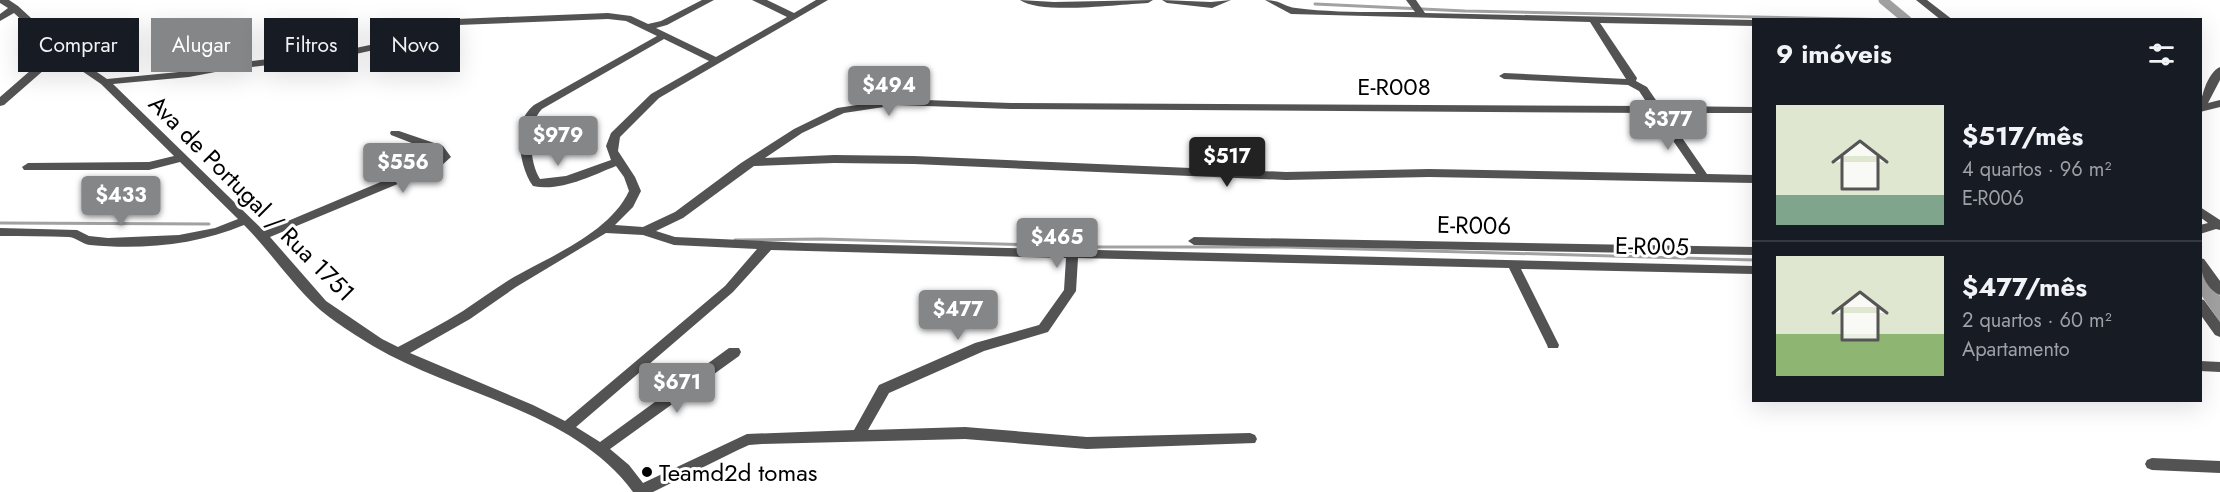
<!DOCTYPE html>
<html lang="pt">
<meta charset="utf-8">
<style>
:root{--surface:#171b24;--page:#20242c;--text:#f1f3f6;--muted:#9ea1a6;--line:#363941;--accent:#858687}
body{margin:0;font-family:Jost,sans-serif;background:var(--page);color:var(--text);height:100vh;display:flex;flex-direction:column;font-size:22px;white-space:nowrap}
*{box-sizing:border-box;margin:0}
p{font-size:20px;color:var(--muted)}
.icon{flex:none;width:33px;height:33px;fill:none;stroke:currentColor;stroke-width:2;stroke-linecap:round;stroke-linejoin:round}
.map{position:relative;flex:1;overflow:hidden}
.sheet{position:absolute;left:1752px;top:18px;width:450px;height:384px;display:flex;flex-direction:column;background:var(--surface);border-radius:0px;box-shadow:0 6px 24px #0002}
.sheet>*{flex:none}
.hud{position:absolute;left:18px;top:18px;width:570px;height:54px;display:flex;gap:12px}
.price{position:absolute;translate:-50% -51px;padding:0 14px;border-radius:6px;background:var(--accent);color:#fff;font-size:20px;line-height:39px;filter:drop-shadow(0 2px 3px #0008)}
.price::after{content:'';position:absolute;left:50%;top:36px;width:18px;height:14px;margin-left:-9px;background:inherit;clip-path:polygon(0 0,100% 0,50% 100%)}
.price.on{background:#222;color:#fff}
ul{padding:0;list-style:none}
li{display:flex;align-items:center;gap:18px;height:150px;padding:0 24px}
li+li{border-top:2px solid var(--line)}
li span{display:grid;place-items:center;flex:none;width:168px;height:120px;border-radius:0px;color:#555}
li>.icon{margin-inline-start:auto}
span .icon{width:72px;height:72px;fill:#fffc;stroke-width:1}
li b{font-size:26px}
h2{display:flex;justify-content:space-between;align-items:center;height:72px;padding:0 24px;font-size:26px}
.pill{padding:0 21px;border-radius:0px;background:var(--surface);box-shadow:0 6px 24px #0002;font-size:21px;line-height:54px}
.pill.on{background:var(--accent);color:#fff}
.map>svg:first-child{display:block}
</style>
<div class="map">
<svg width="2220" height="492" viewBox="0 0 2220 492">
<rect width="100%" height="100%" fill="#fff"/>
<path fill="#a1a1a1" d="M2200,269L2220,296V322L2201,295Z"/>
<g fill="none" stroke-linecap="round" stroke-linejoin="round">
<path stroke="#a1a1a1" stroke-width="3" d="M1315,4L1465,11L1898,20
M0,223L209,224
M735,240L821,239L1069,246
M1077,247H1286L1754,260"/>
<path stroke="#a1a1a1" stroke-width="9" d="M1883,0L1907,20"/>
<path fill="#535353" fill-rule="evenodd" d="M0,0H9L18,6L68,52L107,79L189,71L226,64L351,49L436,31L456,19L608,13L631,16L648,24L661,21L702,0H714L667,25L656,28L716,57L787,17L752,0H767L794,13L816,0H828L659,98L620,137L618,151L635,177L641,191L633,207L615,225L643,227L675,212L741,163L794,129L837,108L897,99L1011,103L1649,106L1639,91L1628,85L1504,79L1499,76L1504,73L1626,79L1590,22L1291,14L1265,0C1281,0 1284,7 1296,8C1335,13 1376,12 1415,12L1406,0H1416L1425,13L1754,20V26L1600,23L1637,78L1636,81L1647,87L1660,106L1754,107V113H1665L1707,174L1754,175V183L1429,177L1286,180L914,164L834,163L754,166L683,218L656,231L675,237L805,243L1754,266V274L1521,269L1559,345L1558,348H1548L1547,345L1509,268L1078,258L1076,291L1048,332L984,351L889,393L868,430L965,427L1087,437L1250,433L1255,435L1257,439L1255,443L1087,449L965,439L762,444L749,445L738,450L653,492H633C574,411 456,395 373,346C357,336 331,320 317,307C291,283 270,251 244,225C197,245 141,250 90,245C82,244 77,238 69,237C46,236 23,236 0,236V228L77,230L89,236L108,238L179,235L215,228L238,219L180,162L149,170H24L22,167L28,163L149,162L174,156L101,84L60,56L4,105L0,106V97L54,50L14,13L0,21V14L8,8L0,3ZM608,19L626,21L657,36L534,105C528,110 523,117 521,125C517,142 522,172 533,186C560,192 591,176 616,166L624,177L629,191C609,234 548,257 509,280C493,290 478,301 463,311C442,324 420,335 398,347L382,339L326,301L270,237L441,166L451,157L443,146L399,131H391L390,133L391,135L435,152L439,156L433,160L264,231L113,84L189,77L226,70L351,55L443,35L458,25ZM664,39L709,61L651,94L611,133L606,146L611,160L566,176L540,179C529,162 527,124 542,109ZM897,105L1011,109L1654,113L1696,174L1429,169L1286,172L914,156L834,155L765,158L802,133L844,113ZM606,233L643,235L674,245L757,249L725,286L565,421L533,405L410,353L470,319L516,287ZM771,250L1066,258L1064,290L1039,325L975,343L879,385L854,430L747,434L643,483L629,465L610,449L739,356L741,352L739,348H729L600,442L576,427L733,292Z
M1020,0L1054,2L1153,0L1148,3C1120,4 1041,15 1020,0Z
M1162,0L1211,2L1231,0L1212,8L1167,3Z
M1916,0H1927L1953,20H1941Z
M2220,67V80L2208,103L2220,100V107L2200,112C2200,99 2207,73 2220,67Z
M2200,207L2220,220V230L2216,229L2200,234V225L2208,223L2200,217Z
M1194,237L1754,247V255L1194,245L1188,241Z
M2200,258L2204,259L2220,281V295C2206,289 2200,272 2200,258Z
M2200,299L2204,300L2220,322V337L2215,335L2200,314Z
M2200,361L2220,362V372L2200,371Z
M2152,458L2220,461V473L2152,470L2147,468L2145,464L2147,460Z"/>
</g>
<circle fill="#000" stroke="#fff" stroke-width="2" cx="647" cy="472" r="6"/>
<g text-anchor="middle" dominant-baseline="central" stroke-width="6" stroke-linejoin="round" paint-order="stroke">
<g font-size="24" fill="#000" stroke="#fff">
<text x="1394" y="86">E-R008</text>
<text transform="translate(252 198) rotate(45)">Ava de Portugal / Rua 1751</text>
<text transform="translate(1474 225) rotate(1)">E-R006</text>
<text transform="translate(1652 246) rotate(1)">E-R005</text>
</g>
<g font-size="24" fill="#000" stroke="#fff" text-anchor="start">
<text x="659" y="472">Teamd2d tomas</text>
</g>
</g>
</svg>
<b class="price" style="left:889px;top:117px">$494</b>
<b class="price" style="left:1668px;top:151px">$377</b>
<b class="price" style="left:558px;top:167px">$979</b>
<b class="price on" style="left:1227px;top:188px">$517</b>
<b class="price" style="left:403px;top:194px">$556</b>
<b class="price" style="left:121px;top:227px">$433</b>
<b class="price" style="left:1057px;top:269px">$465</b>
<b class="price" style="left:958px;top:341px">$477</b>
<b class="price" style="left:677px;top:414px">$671</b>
<div class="hud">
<a class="pill">Comprar</a>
<a class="pill on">Alugar</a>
<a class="pill">Filtros</a>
<a class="pill">Novo</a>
</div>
<section class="sheet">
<h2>9 imóveis<svg class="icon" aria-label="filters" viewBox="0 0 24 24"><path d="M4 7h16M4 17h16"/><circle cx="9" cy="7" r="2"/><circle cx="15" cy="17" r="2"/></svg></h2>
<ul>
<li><span style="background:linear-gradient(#dfe7d0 75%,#7fa58c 0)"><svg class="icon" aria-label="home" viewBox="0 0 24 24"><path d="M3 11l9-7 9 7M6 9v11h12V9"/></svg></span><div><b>$517/mês</b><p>4 quartos · 96 m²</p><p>E-R006</p></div></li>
<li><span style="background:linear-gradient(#dfe7d0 65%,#8fb573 0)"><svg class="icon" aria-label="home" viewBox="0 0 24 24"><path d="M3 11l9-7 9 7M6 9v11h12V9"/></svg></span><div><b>$477/mês</b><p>2 quartos · 60 m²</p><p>Apartamento</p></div></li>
</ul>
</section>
</div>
